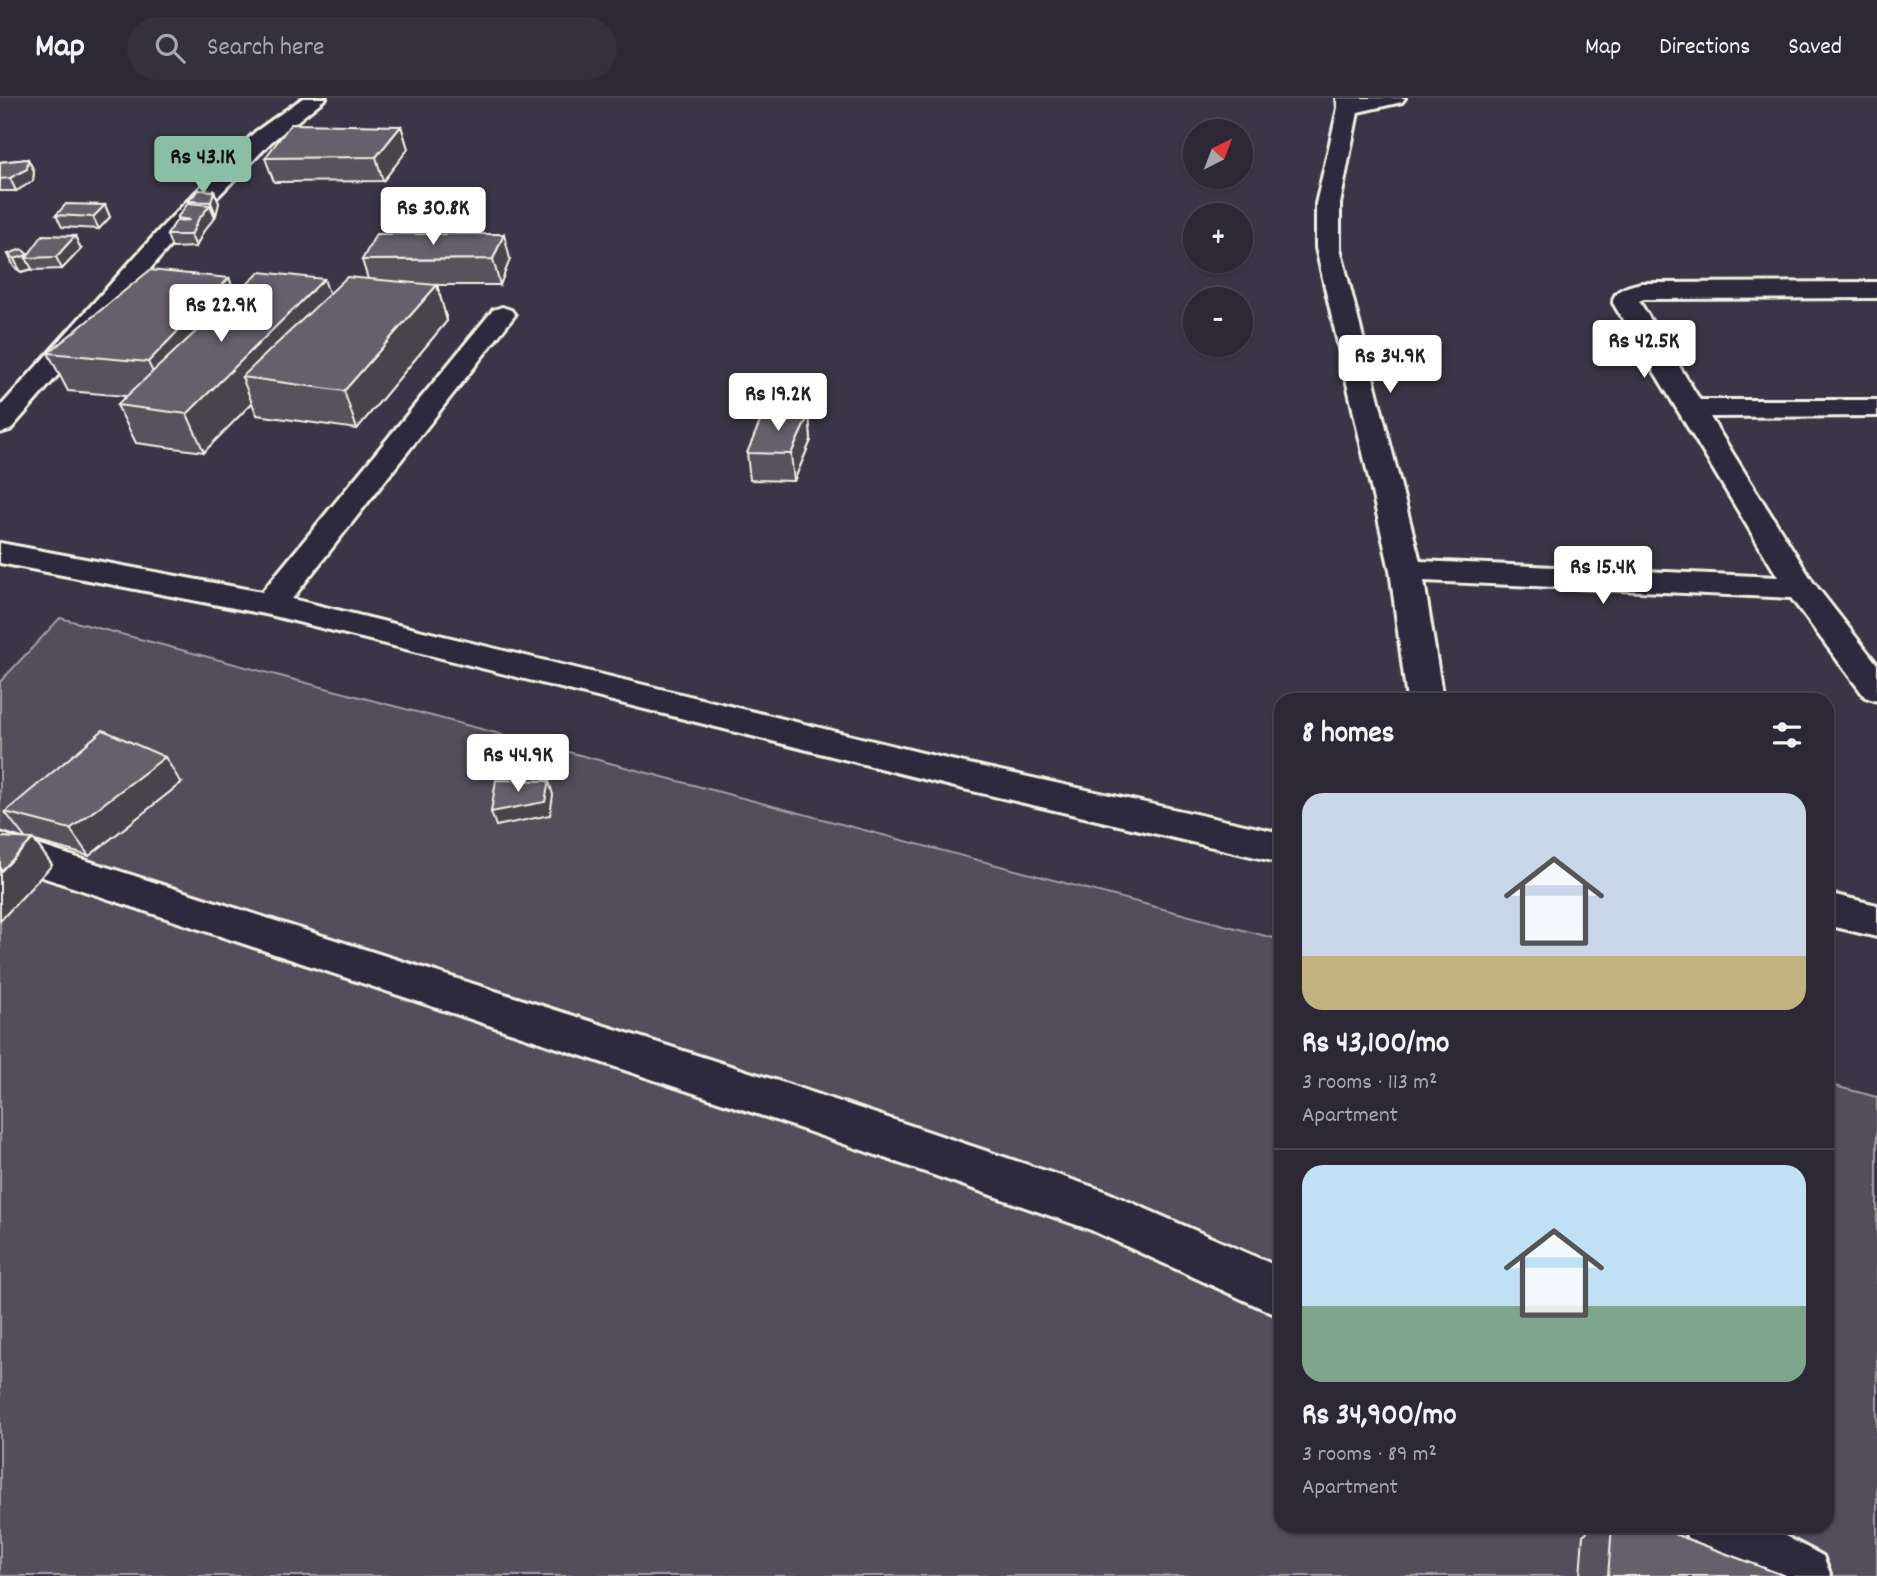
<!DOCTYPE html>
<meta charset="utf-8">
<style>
:root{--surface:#2c2835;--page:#34303d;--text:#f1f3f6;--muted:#a6a6ad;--line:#484450;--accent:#8abfa5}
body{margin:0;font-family:Dekko,sans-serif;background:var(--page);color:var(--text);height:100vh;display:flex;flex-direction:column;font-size:26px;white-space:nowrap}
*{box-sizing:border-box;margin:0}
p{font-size:23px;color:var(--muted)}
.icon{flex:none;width:38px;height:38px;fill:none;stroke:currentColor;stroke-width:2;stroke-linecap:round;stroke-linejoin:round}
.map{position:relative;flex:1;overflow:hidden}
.panel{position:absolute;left:1274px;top:595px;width:560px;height:840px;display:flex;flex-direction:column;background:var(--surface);border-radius:21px;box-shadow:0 2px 5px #0004,0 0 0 2px var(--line)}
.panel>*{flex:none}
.needle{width:46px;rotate:42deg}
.fabs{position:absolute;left:1183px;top:21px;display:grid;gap:14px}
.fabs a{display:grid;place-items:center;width:70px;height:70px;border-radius:50%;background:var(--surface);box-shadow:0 2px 5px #0004,0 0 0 2px var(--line);font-size:35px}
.price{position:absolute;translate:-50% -60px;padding:0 16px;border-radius:7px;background:#fff;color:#222;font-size:23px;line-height:46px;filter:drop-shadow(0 2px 4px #0008)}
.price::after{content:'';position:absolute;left:50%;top:42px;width:21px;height:16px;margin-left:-10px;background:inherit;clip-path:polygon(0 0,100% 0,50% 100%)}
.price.current{background:var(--accent);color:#111}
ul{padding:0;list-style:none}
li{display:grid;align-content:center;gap:14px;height:371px;padding:0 28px}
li+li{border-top:2px solid var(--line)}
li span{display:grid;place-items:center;height:217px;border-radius:21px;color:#555}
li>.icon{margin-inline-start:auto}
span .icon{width:126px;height:126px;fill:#fffc;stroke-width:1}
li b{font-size:30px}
h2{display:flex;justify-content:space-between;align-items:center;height:84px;padding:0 28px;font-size:30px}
header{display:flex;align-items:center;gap:42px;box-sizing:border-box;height:98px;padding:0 35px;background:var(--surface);border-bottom:2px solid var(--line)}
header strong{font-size:33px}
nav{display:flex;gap:38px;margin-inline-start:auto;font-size:24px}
.search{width:490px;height:63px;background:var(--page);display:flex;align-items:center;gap:18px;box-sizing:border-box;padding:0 24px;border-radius:38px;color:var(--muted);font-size:26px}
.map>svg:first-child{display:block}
</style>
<header>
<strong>Map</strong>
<div class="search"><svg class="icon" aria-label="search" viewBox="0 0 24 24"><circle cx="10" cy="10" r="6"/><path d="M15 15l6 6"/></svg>Search here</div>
<nav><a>Map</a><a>Directions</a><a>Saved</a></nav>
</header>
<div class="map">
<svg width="1877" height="1478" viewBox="0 0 1877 1478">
<rect width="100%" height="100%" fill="#3b3647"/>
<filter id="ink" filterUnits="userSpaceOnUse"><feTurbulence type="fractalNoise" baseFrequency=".0143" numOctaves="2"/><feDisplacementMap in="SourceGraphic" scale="14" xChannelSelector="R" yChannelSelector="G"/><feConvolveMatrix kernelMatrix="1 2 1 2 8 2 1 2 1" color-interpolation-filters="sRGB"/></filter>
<g filter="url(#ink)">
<path fill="#534e5c" stroke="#a4a0a2" stroke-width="2" d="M60,520L1281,842V1428H1827V986L1877,999V1478H0V584Z"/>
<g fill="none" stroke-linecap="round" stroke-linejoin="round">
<g stroke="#f4f1e8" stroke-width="6">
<path id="minor" d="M303,0H326L271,44L176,141L10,332L0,335V309L160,131L255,34Z
M1337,0H1405L1402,4L1358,14L1340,106V150L1420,463L1778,479L1613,205C1613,191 1629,188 1641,185L1877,184V200L1644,201L1639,203L1700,302H1877V318L1710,319L1813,484L1877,566V603L1865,599L1791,500L1424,483L1443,602H1407L1390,472L1316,150V106L1338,10Z
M502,209L511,212L515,217L511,222L292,501L951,662L1281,735V765L951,688L270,517L0,465V445L262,494L493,212Z
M0,735L784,985L1102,1092L1281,1170V1219L1091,1132L784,1025L0,765Z
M1827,795L1877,807V839L1827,827Z
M1682,1428H1766L1823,1458L1831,1478H1747L1691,1447Z"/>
</g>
<use href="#minor" fill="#2f2a3d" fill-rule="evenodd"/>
</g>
<path fill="#57535d" stroke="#f4f1e8" stroke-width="2" d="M401,28L408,51L383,83L274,84L265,60Z
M28,61L34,73L33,83L16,93H0V64Z
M214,93L219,105L216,117H214L215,119L203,134L196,149L172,150L167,137L178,122L177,120L189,105L188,103Z
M105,107L110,119L99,131L62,129L56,117Z
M81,151L62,171L32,172V171L21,174L14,169L8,156L28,157Z
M510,161L500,187H437L447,223L357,331L257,317L252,305L204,354L136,345L117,307L126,298L68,293L48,255L229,180L236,197L329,196L368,181L362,162Z
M809,316L811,342L794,383L750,382L747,355Z
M181,685L89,758L35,743L52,767L0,823V739L25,740L5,714Z
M1594,1428H1653L1785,1478H1580L1583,1437Z"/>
<path fill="#47444c" stroke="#f4f1e8" stroke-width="2" d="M401,28L408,51L383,83L376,59Z
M28,61L34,73L33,83L16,93L10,80Z
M214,93L219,105L216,117L211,104Z
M105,107L110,119L99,131L93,119Z
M210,107L215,119L203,134L196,149L191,137L198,122Z
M504,136L510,161L500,187L493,161Z
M75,138L81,151L62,171L56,159Z
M28,157L26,160L32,171L21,174L14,161Z
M229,180L244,217L166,302L148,264Z
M324,181L337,218L242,279L252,305L204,354L187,316Z
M437,187L447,223L357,331L344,293Z
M809,316L811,342L794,383L791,356Z
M165,659L181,685L89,758L70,731Z
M549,683L553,697L550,717L496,728L491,714Z
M33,741L52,767L0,823V774Z"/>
<path fill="#65616c" stroke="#f4f1e8" stroke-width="2" d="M291,26L401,28L376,59L265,60Z
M28,61L27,71L10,80L0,81V64Z
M199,92L214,93L211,104L188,103Z
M188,105L210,107L198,122L191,137H167L176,123L190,122L177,120Z
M66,106L105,107L93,119L56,117Z
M376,136H504L493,161L362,162Z
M43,137L75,138L56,159L26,160Z
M22,151L28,157L14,161L8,156Z
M150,172L229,180L148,264L48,255Z
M260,174L324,181L187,316L117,307Z
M347,179L437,187L344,293L242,279Z
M764,314L809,316L791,356L747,355Z
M103,632L165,659L70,731L5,714Z
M496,682L549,683L545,704L491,714Z
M0,739L33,741L0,774Z
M1612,1428H1653L1785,1478H1608Z"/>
</g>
</svg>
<div class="fabs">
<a><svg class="needle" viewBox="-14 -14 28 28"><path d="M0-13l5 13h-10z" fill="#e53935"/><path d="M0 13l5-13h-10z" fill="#a6a6ad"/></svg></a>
<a>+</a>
<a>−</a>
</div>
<b class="price current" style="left:203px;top:98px">Rs 43.1K</b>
<b class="price" style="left:433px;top:149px">Rs 30.8K</b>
<b class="price" style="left:221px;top:246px">Rs 22.9K</b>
<b class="price" style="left:1644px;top:282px">Rs 42.5K</b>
<b class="price" style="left:1390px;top:297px">Rs 34.9K</b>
<b class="price" style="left:778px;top:335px">Rs 19.2K</b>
<b class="price" style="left:1603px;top:508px">Rs 15.4K</b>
<b class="price" style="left:518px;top:696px">Rs 44.9K</b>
<section class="panel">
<h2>8 homes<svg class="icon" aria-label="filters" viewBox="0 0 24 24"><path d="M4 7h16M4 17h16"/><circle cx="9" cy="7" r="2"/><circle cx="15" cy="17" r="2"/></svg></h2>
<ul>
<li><span style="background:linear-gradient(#c9d6e8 75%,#c2b280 0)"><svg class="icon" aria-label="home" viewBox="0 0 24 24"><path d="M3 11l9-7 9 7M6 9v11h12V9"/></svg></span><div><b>Rs 43,100/mo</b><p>3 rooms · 113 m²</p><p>Apartment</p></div></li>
<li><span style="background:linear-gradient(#bfe0f5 65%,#7fa58c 0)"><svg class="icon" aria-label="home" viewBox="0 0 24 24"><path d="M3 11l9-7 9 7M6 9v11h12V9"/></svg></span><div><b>Rs 34,900/mo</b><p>3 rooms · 89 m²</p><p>Apartment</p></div></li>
</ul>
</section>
</div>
